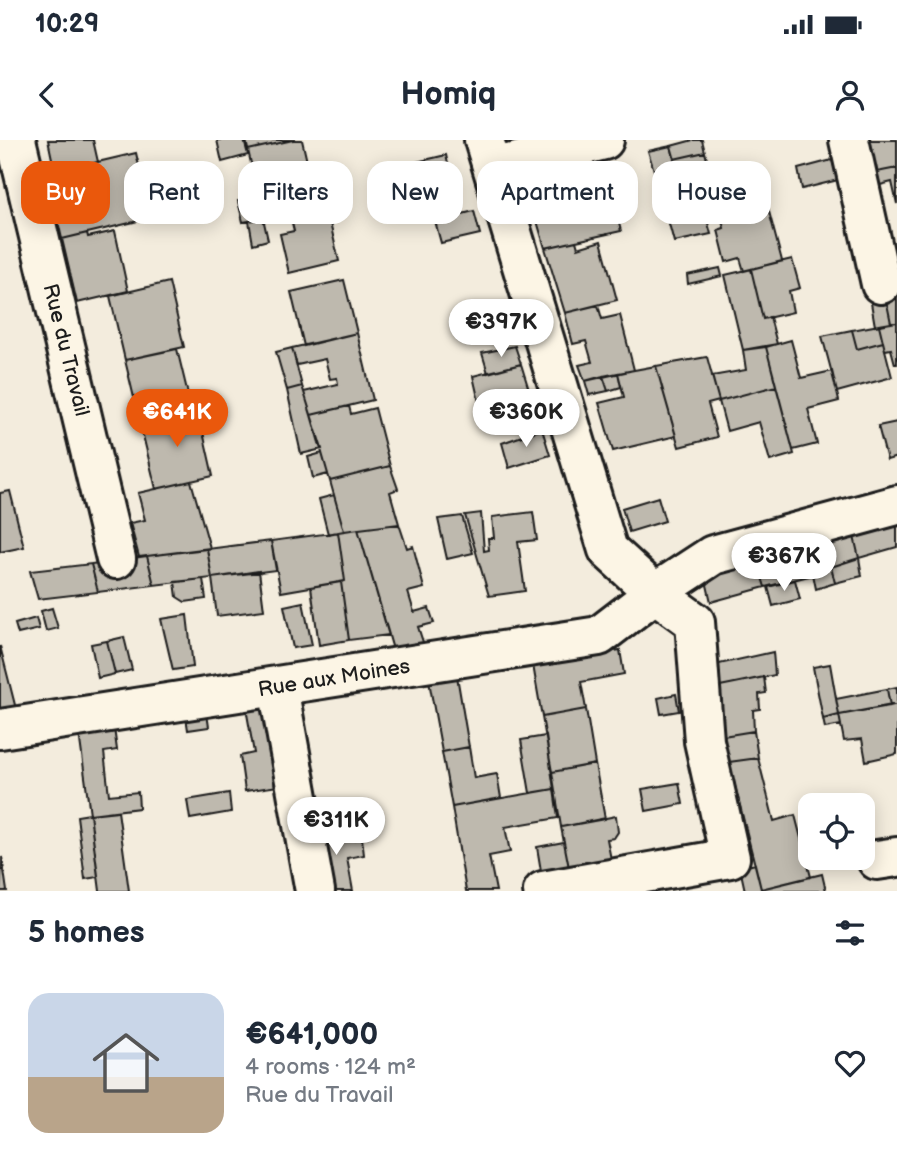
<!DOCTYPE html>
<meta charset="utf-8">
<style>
:root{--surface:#fff;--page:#f6f6f7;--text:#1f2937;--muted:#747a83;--accent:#ea580c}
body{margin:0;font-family:"Balsamiq Sans",sans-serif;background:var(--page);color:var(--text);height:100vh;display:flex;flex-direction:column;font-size:26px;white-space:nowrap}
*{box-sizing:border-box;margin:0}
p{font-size:23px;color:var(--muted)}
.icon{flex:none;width:38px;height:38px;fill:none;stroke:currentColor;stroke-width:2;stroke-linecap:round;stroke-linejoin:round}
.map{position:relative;height:751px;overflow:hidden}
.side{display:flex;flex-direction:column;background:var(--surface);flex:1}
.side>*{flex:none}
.hud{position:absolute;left:21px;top:21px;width:856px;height:63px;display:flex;gap:14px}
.tools{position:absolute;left:798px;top:653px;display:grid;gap:14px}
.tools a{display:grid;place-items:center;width:77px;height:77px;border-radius:14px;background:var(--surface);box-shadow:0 4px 18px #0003;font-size:35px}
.price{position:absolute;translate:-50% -60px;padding:0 16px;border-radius:24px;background:#fff;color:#222;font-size:23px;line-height:46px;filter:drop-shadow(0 2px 4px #0008)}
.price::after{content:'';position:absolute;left:50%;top:42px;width:21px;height:16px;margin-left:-10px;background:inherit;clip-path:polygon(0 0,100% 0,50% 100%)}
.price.on{background:var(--accent);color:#fff}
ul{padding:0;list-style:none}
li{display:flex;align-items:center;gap:21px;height:175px;padding:0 28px}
li span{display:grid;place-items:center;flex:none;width:196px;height:140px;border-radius:21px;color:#555}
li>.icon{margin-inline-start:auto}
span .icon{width:84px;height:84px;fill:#fffc;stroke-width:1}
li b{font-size:30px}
h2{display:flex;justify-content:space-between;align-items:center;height:84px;padding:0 28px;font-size:30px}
.chip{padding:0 24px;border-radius:21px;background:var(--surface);box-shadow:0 4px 18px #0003;font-size:24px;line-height:63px}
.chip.on{background:var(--accent);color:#fff}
.status{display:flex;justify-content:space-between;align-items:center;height:49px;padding:0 35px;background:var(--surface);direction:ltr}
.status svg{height:19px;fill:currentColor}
header{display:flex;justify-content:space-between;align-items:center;height:91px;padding:0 28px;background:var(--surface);font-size:32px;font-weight:600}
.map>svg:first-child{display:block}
</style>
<div class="status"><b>10:29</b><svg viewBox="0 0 49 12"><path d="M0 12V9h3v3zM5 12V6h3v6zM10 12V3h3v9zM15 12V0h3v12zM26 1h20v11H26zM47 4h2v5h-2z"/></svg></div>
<header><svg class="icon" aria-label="back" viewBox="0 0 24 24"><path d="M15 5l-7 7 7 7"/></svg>Homiq<svg class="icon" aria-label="person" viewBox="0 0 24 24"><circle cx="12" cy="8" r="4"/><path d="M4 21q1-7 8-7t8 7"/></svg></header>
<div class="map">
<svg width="897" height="751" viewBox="0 0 897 751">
<rect width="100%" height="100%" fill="#f3ecdd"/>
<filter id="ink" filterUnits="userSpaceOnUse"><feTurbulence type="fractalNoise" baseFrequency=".0143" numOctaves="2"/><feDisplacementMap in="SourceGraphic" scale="14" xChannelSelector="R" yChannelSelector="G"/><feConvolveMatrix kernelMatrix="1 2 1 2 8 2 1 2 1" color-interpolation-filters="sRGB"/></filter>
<g filter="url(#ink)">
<path fill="#beb9ae" stroke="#1c1c1c" stroke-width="2" d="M48,0H93L98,22L55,33Z
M217,0H244L248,15L222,22Z
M246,0H293L248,10Z
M293,0H302L317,65L263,78L248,10Z
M693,0H702L705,12L674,19L671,6Z
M869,0H897V28L877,32Z
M671,6L682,45L660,50L648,11Z
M705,12L715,50L723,48L729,51L733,67L691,75L674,19Z
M136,13L151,78L62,99L57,77L81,71L72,28Z
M446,15L450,33L413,43L408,24Z
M832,20L838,40L802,49L798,29Z
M581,26L584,39L529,54L528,48L532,38Z
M897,28V64L892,42L880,45L877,32Z
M584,39L590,59L611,53L621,91L545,108L529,54Z
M682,45L691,75L675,78L666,49Z
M255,57L260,79L243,82L238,61Z
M767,64L782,121L744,131L740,118L726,122L718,90L724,88L721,76Z
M326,66L339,121L289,133L280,94L294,91L291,79L298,77L297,73Z
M474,71L480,94L441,103L435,81Z
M705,72L711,94L674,102L668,80Z
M263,78L268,100L253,104L249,81Z
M115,91L128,151L77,163L62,99L87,93L88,97Z
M576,101L578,108L601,101L617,160L565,173L545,108Z
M792,119L800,148L789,151L793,172L763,179L751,129Z
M720,128L722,136L688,144L687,135Z
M751,129L763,179L770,177L777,204L743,210L725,135Z
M344,140L357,193L304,206L291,152Z
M169,142L184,207L125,220L110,156Z
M897,152V182L891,183L885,154Z
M885,154L891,183L875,186L870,157Z
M598,165L602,179L620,175L634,230L585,241L579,225L592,222L586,201L573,204L565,173Z
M897,182V224H895L891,209L885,210L879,185Z
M879,185L883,202L857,209L852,190Z
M852,190L857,209L883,202L892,237L837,252L822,196Z
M357,193L373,260L311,275L304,252L338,244L337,238L330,239L325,219L297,225L292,208Z
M791,200L801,238L832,231L839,261L808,269L817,304L793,310L766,207Z
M515,206L521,224L488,233L482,213Z
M766,207L776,246L719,261L712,236L746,230L743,210Z
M292,208L302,246L287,250L276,212Z
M177,209L192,271L140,283L125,220Z
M707,217L719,261L708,264L717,297L679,307L656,226Z
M521,224L529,250L479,262L473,236Z
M656,226L676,296L613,311L599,263L624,257L618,233Z
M618,233L621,247L608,251L603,236Z
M603,236L608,251L589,255L585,241Z
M302,246L322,309L301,314L287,250Z
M776,246L794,314L770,321L759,282L727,291L719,261Z
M349,266L351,274L375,268L390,326L330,341L311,275Z
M198,270L213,336L156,349L140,283Z
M897,282V317L887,320L878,286Z
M542,289L550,315L509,328L502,303Z
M322,313L328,334L313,338L308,317Z
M390,326L398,349L390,352L399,384L344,391L330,341Z
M191,341L210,408L139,417L130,383L145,380L138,353Z
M10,351L24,407L0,412V353Z
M334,355L344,391L328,394L319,359Z
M658,357L665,381L629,392L622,368Z
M533,372L537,400L518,402L525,451L489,456L465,375L481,373L484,411L489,410L488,398H494L492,377Z
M462,376L473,413L447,419L438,379Z
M897,380V407L859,418L853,392Z
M399,384L407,408L413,406L424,448L408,452L414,472L429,468L434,483L418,487L425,508L394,513L358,389Z
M358,389L389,495L349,500L341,442L345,441L338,392Z
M338,392L345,441L281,452L271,401Z
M853,392L859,418L831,427L835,443L816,449L807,404Z
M271,401L276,430L212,438L207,409Z
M807,404L813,435L765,447L756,418Z
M207,409L212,438L154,445L147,416Z
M147,416L154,445L98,452L91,424Z
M756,418L765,447L711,462L707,445L717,429Z
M859,418L862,436L835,443L831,427Z
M91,424L98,452L38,459L30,431Z
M259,431L264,470L217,476L212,438Z
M203,439L206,459L185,462L177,457L175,442Z
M795,440L800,459L773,466L768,447Z
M341,442L349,500L319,505L311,447Z
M303,462L312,505L293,508L284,466Z
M52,468L58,488L46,491L41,471Z
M187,475L193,527L173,530L161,479Z
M36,478L39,489L18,494L15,484Z
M124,497L132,530L115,534L107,501Z
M107,501L115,534L98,538L91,504Z
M0,506L16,569L0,571Z
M620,510L624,534L581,542L586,569L542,577L533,525Z
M773,512L775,535L720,546L719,524Z
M830,524L839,575L823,579L813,527Z
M457,536L469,607L442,612L429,541Z
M764,537L766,553L759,554L760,569L753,570L754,591L723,596L720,546Z
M897,547V564L890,566L887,549Z
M887,549L890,566L839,575L836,559Z
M676,554L679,571L661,574L658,558Z
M897,564V614L866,621L862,599L844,601L839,575Z
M264,565L285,645L245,651L240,616L254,613L246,568Z
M586,569L595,624L552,632L542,577Z
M207,574L209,587L188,590L186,577Z
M839,575L841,585L825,588L823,579Z
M114,588L117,610L104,612L109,655L138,652L139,668L90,674L79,593Z
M754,591L758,618L729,622L723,596Z
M546,596L554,649L530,653L521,600Z
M469,607L474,638L497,634L501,658L452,667L442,612Z
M758,618L774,681L795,675L811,737L761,749L729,622Z
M595,624L605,679L561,687L552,632Z
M679,643L683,664L646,671L642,649Z
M554,649L558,678L505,687L510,712L489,716L496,751H466L452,667Z
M229,653L231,672L190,679L187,660Z
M118,671L129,751H100L90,674Z
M90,674L98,737L85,739L77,676Z
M616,676L618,692L614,698L607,699L613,730L571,738L561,687Z
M341,683L344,701L362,698L364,715L347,718L353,751H324L313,687Z
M564,702L571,738L543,743L537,707Z
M2,717L7,751H0Z
M755,724L761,749L822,734L826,751H745L740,728Z"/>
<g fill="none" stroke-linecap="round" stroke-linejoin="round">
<g stroke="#1c1c1c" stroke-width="44">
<path id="minor" d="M16,0L116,419
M484,0L608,410L655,453L695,482L704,601L730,718L543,751
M849,0L881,144
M493,28L604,0
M278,547L315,751
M0,589L599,496L655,453L713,415L897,365
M877,720L897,717"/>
</g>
<use href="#minor" stroke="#fcf5e5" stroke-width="38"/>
</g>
</g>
<g text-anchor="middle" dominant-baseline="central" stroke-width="7" stroke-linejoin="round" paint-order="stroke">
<g font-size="21" fill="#1c1c1c" stroke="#fcf5e5">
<text transform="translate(66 210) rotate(76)">Rue du Travail</text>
<text transform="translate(334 538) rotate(-9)">Rue aux Moines</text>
</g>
</g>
</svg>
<div class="tools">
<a><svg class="icon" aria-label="locate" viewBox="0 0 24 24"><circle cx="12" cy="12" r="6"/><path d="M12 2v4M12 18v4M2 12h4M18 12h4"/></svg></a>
</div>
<b class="price" style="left:501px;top:219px">€397K</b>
<b class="price on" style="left:177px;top:309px">€641K</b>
<b class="price" style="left:526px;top:309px">€360K</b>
<b class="price" style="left:784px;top:453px">€367K</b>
<b class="price" style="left:336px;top:717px">€311K</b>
<div class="hud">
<a class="chip on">Buy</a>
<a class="chip">Rent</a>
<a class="chip">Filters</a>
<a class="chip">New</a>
<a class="chip">Apartment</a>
<a class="chip">House</a>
</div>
</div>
<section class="side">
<h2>5 homes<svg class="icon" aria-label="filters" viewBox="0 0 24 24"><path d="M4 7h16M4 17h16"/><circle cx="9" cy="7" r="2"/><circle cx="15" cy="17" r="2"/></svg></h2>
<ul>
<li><span style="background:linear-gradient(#c9d6e8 60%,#b9a48a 0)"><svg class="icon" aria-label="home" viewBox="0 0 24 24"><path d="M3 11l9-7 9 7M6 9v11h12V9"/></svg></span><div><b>€641,000</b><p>4 rooms · 124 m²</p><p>Rue du Travail</p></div><svg class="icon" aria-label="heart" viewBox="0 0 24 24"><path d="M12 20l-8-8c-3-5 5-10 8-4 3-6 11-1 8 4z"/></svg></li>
</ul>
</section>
